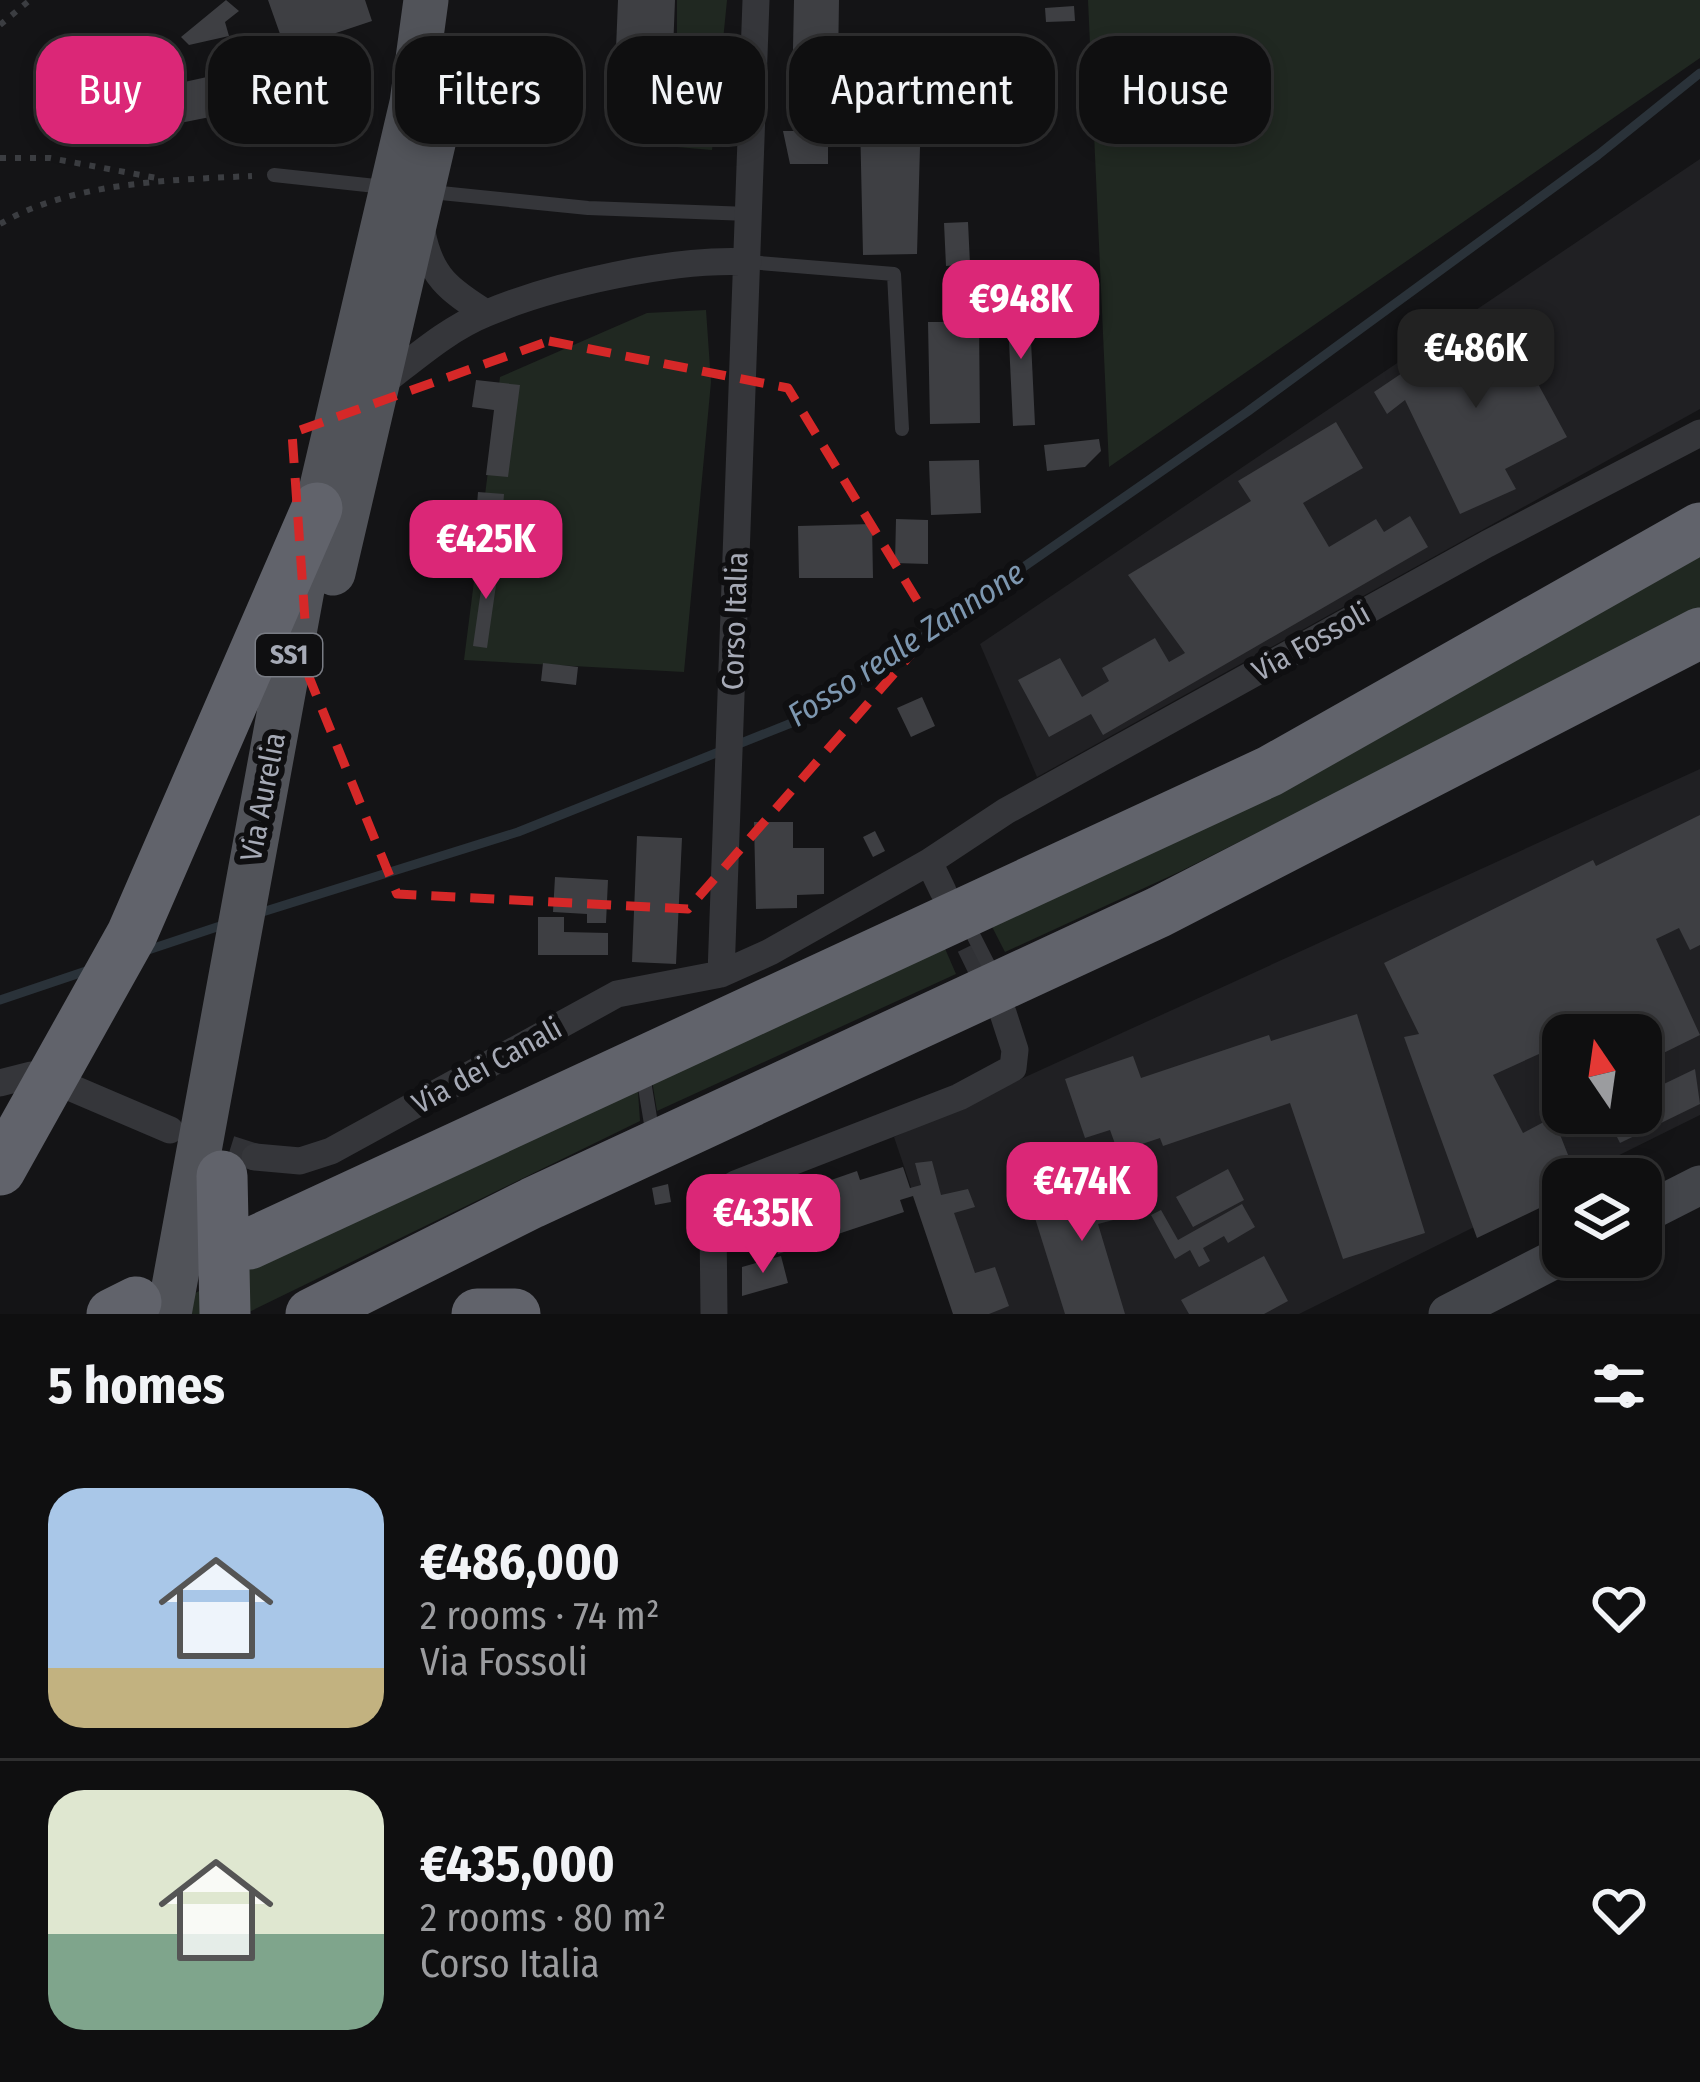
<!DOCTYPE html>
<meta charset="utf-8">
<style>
:root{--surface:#0f0f10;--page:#1d1d1e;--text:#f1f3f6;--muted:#9b9c9f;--line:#2f2f30;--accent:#db2777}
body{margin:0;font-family:"Fira Sans Condensed",sans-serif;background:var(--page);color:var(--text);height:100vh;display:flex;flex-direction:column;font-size:45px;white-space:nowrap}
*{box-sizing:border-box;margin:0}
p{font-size:39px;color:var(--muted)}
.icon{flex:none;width:66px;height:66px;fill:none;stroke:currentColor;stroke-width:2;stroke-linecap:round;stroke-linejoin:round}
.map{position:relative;height:1314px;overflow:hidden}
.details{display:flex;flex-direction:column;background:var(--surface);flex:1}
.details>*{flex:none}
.guide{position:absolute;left:36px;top:36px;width:1629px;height:108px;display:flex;gap:24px}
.needle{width:78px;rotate:347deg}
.controls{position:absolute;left:1542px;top:1014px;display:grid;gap:24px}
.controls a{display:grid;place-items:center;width:120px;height:120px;border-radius:24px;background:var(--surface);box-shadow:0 6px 18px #0003,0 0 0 3px var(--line);font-size:60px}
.price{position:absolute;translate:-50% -102px;padding:0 27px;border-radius:24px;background:var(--accent);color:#fff;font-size:39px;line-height:78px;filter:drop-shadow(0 3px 6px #0008)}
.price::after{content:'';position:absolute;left:50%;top:72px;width:36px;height:27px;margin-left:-18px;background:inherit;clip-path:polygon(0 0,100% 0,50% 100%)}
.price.current{background:#222;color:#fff}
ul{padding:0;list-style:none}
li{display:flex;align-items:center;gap:36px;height:300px;padding:0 48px}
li+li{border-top:3px solid var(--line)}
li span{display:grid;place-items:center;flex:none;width:336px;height:240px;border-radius:36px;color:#555}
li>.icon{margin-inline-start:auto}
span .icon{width:144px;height:144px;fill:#fffc;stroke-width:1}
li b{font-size:51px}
h2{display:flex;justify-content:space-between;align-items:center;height:144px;padding:0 48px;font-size:51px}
.tag{padding:0 42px;border-radius:36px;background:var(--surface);box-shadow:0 6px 18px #0003,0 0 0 3px var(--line);font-size:42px;line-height:108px}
.tag.current{background:var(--accent);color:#fff}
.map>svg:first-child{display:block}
</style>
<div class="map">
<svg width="1700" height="1314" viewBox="0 0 1700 1314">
<rect width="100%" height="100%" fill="#141416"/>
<path fill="#202023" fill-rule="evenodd" d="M1700,159V409L1037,777L980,644Z
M1700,769V1115L1299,1314H954L894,1137ZM1563,1035H1641V1113H1563Z"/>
<path fill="#202821" d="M677,0H727L712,150L677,147Z
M1088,0H1700V58L1109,467Z
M706,310L711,382L684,672L464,660L500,377L647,313Z
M1700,548V610L1179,872L1005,952L987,917Z
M940,937L956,974L657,1111L651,1074Z
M637,1078L640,1121L245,1314H152Z"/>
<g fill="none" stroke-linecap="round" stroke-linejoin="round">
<path stroke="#2a3239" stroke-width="9" d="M256,914L518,832L809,716L1247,412L1598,155L1700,73
M142,952L229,923
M0,1000L92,969"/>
</g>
<path fill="#3e3f43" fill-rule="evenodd" d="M226,0L239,11L225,22L229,36L189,45L181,37Z
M268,0H365L372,21L318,39L324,56L291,65Z
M618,0H675L671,101L614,98Z
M794,0H839L838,65H854V96L792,95Z
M1074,6L1075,21L1046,22L1045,8Z
M924,72L925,79L937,77L938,86L890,92L888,77Z
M207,77L215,116L165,126L157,88Z
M355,79L362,107L350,111L343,83Z
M964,96L967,118L926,123L925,109L942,107L941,98Z
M886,98L888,109L855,113L854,102Z
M921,111L917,254L863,255L860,120L899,119V112Z
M250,120L253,136L224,141L221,125Z
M783,131H828V164H790Z
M968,222L970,264L946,266L944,223Z
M968,277L969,295L948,296L947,279Z
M1007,299H1029L1035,425L1013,426Z
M1497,309L1567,437L1505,469L1516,489L1460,514L1405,400L1387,414L1374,392Z
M928,322H979L980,423L930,424Z
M476,380L520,385L508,477L486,475L494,410L472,407Z
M1336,422L1363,468L1303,503L1329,547L1376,519L1384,532L1410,516L1428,547L1103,735L1091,714L1049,737L1018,680L1060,658L1082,697L1109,681L1102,668L1155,638L1169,662L1185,653L1128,575L1251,501L1238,481Z
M1099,439L1101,451L1085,467L1047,471L1044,445Z
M979,460L981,513L931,515L929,461Z
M478,492L504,494L502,522L483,520L482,543H474Z
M896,519L928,520V564L895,563Z
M872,524L873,578H799L798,526Z
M486,555L500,557L487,648L473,646Z
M543,663L578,667L576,685L541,681Z
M922,697L935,726L911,737L897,708Z
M1700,815V945L1690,950L1679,928L1656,939L1700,1035L1641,1064V1035H1563V1113L1596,1117L1559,1132L1572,1165L1540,1180L1552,1202L1477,1238L1404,1037L1419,1034L1384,963L1593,860L1596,866ZM1539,1054L1557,1115L1523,1133L1493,1075Z
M754,822H793V848H824V894L797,895V908L756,909Z
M875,831L885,851L873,857L863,837Z
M637,836L682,838L676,964L632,962Z
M555,877L608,880L606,923H587V914L553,912Z
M538,917H564V932L608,933V955H538Z
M1357,1014L1425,1233L1343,1259L1290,1103L1163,1146L1160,1138L1118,1152L1110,1130L1085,1138L1065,1079L1133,1056L1141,1078L1269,1035L1271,1041Z
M1695,1069L1700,1104L1620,1143L1605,1113H1641V1095Z
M932,1161L941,1195L968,1189L975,1207L954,1213L975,1273L995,1267L1009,1306L989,1314H953L913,1196L900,1200L904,1212L778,1254L762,1204L857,1171L860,1180L903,1167L910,1188L921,1185L915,1163Z
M1228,1169L1244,1200L1193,1227L1176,1197Z
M1117,1174L1132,1215L1098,1224L1125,1314H1065L1030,1202Z
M668,1184L671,1202L655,1205L652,1188Z
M1242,1204L1255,1227L1228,1243L1224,1236L1203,1248L1210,1261L1199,1267L1190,1250L1175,1259L1151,1215L1161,1210L1178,1240Z
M781,1256L788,1283L742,1296V1267Z
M1264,1256L1288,1301L1264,1314H1189L1181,1300Z"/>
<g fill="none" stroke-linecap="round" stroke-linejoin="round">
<path stroke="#313236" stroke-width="27" stroke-dasharray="27 14" stroke-linecap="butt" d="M952,909L996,999
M191,1137L255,1157"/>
<path stroke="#3b3d41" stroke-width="6" stroke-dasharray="6 9" stroke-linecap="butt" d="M0,25L30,0
M0,158H50L162,179
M0,224C72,182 170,180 252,176"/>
<path stroke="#35363a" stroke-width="14" d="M274,175L385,187
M431,192L588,208L749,214
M748,262L894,274L902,429
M967,923L995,978
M643,1075L653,1136"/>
<path stroke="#35363a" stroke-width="27" d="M756,0L721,974L770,952L929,862L1006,811L1487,544L1700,433
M422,232C430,276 449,290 486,313
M380,385C413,360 447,329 487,313C556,284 674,258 748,262
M929,862L943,891
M0,1083L31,1075
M74,1089L170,1130
M255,1157L300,1161L331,1151L617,994L721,974
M714,1314L713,1222L735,1184L959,1097L1013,1068L1015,1050L1003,1013"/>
<path stroke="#43454a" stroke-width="39" d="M1641,1215L1700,1185
M1448,1314L1563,1255"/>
<path stroke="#515359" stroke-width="45" d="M333,573L439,118
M169,1314L317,508L412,103L426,0"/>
<path stroke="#61636b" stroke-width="51" d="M0,1170L132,934L317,508
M222,1176L225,1314
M249,1244L1270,771L1700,528
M112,1314L136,1302
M311,1314L532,1203L1159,912L1700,633
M477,1314H515"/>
</g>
<path fill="none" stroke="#d62828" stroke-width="9" stroke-dasharray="24 15" stroke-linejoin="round" d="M549,341L788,388L934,628L688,909L397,894L309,677L292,433Z"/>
<g text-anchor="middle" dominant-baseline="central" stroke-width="12" stroke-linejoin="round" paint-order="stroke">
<rect fill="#0f0f11" stroke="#797c84" stroke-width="3" x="256" y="634" width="66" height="42" rx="9"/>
<g font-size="27" font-weight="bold" fill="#a6aab6">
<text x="289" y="655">SS1</text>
</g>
<g font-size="30" fill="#a6aab6" stroke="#0f0f11">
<text transform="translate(735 621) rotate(-88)">Corso Italia</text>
<text transform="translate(1311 642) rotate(-29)">Via Fossoli</text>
<text transform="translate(263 797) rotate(-79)">Via Aurelia</text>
<text transform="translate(487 1066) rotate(-29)">Via dei Canali</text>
</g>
<g font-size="33" font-style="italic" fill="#7d97b0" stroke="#0f0f11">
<text transform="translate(906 644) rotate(-33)">Fosso reale Zannone</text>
</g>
</g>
</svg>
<div class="controls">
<a><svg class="needle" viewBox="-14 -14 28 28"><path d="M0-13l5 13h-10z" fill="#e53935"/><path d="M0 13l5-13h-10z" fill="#9b9c9f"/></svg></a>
<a><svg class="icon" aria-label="layers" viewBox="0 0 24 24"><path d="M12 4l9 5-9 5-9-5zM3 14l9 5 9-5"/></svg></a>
</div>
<b class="price" style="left:1021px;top:362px">€948K</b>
<b class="price current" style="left:1476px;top:411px">€486K</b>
<b class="price" style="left:486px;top:602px">€425K</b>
<b class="price" style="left:1082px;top:1244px">€474K</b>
<b class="price" style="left:763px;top:1276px">€435K</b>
<div class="guide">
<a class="tag current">Buy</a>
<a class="tag">Rent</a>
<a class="tag">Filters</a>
<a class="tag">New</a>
<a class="tag">Apartment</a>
<a class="tag">House</a>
</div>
</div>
<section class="details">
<h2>5 homes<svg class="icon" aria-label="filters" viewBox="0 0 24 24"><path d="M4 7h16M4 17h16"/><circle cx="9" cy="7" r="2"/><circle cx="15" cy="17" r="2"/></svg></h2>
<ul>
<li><span style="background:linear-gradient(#a9c7e8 75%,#c2b280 0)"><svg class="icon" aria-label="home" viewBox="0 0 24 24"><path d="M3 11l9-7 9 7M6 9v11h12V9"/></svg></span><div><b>€486,000</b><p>2 rooms · 74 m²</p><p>Via Fossoli</p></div><svg class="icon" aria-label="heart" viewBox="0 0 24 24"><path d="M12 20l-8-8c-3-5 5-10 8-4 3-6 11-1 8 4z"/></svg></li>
<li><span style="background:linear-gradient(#dfe7d0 60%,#7fa58c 0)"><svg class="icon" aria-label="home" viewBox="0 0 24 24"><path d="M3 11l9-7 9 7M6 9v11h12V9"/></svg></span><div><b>€435,000</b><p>2 rooms · 80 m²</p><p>Corso Italia</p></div><svg class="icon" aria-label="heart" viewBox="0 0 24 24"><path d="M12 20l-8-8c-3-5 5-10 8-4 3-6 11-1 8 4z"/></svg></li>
</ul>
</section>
